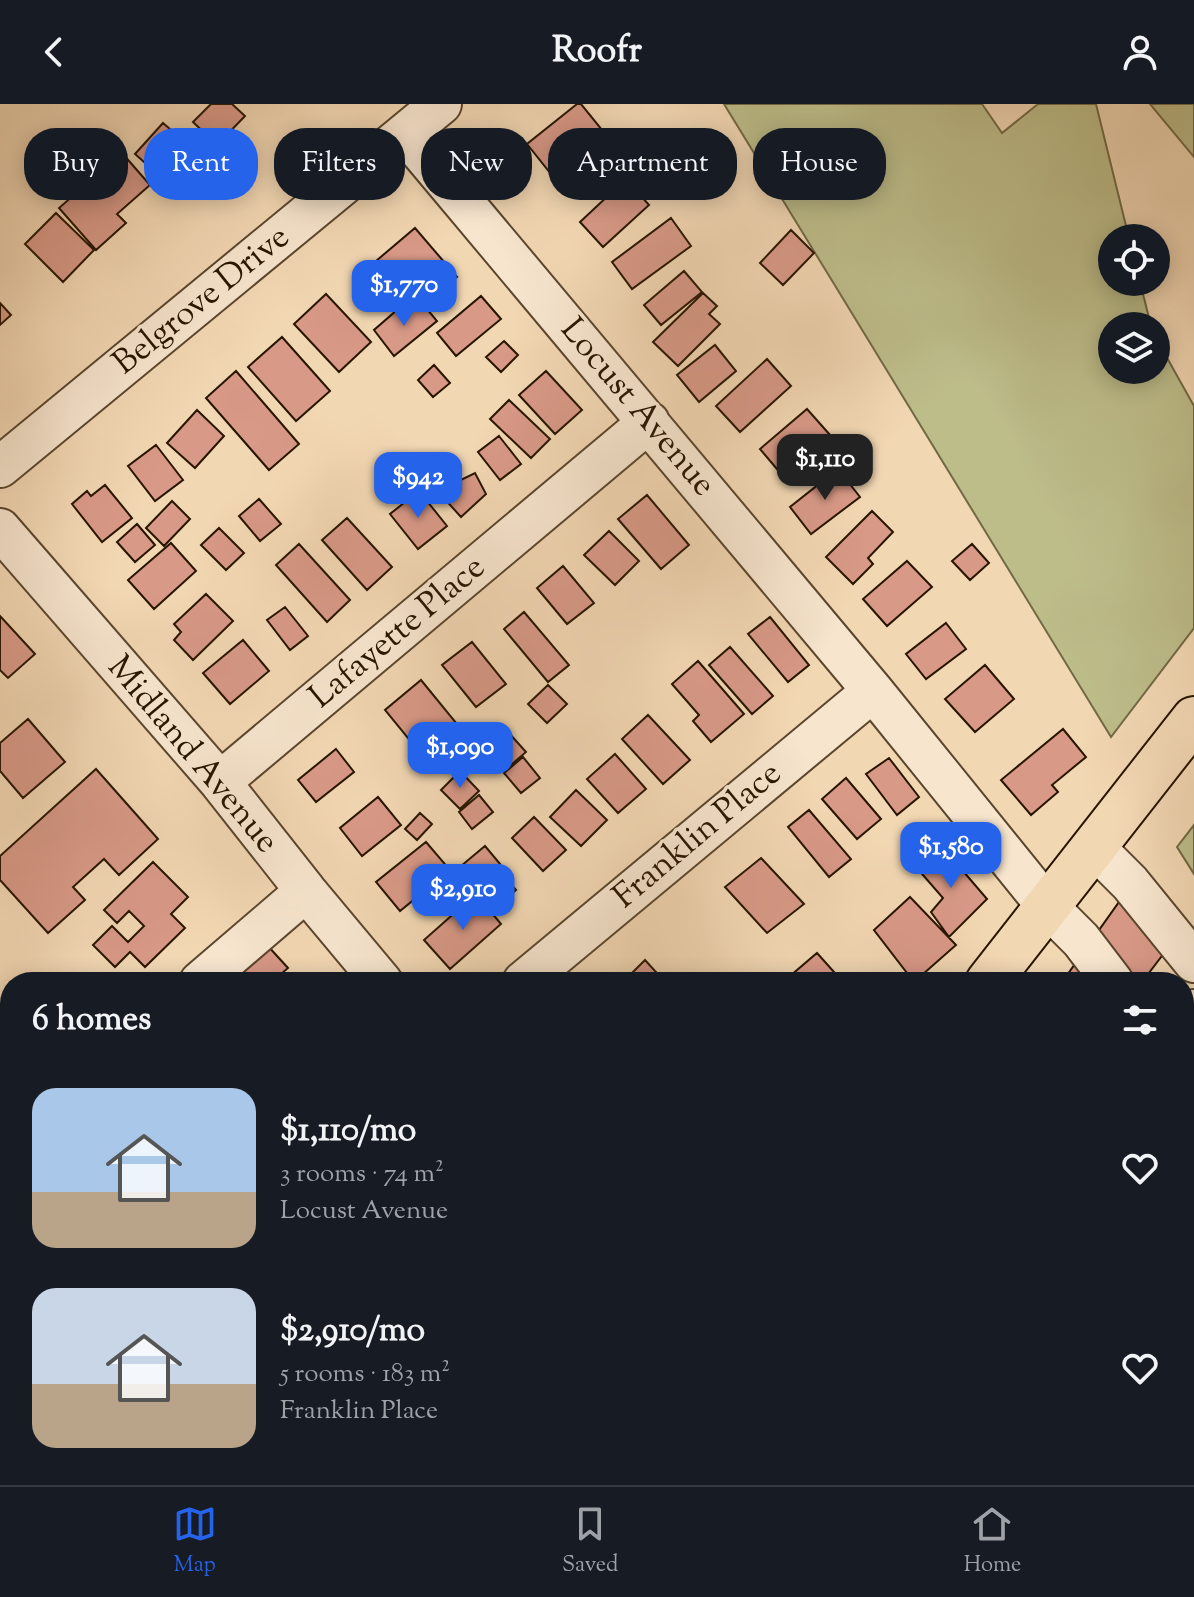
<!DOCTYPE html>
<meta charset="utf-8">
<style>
:root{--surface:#171b24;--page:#20242c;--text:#f1f3f6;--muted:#9ea1a6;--line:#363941;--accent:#2563eb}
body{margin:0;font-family:"Sorts Mill Goudy",serif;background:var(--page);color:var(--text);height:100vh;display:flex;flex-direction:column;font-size:30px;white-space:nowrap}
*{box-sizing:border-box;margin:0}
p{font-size:26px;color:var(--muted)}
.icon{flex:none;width:44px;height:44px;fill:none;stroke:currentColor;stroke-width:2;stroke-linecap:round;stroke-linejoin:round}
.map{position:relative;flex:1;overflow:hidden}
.sheet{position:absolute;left:0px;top:868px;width:1194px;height:514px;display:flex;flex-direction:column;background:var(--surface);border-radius:32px 32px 0 0;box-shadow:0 4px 20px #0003}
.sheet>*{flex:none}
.banner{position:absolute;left:24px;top:24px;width:1146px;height:72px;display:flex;gap:16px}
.buttons{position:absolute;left:1098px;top:120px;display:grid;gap:16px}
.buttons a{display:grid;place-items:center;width:72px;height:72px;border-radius:50%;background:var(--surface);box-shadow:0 4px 20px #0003;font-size:40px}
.price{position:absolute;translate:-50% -68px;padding:0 18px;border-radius:16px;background:var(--accent);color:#fff;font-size:26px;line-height:52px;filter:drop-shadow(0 2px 4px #0008)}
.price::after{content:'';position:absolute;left:50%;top:48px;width:24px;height:18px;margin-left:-12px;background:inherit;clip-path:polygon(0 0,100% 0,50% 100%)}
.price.on{background:#222;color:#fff}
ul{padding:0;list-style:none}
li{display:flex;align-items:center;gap:24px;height:200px;padding:0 32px}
li span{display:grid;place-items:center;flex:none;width:224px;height:160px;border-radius:24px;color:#555}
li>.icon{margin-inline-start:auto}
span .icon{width:96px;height:96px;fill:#fffc;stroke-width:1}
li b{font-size:34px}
h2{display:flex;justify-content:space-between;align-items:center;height:96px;padding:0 32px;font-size:34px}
.pill{padding:0 28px;border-radius:32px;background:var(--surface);box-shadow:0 4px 20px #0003;font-size:28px;line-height:72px}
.pill.on{background:var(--accent);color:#fff}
header{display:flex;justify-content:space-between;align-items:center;height:104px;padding:0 32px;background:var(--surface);font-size:36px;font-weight:800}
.tab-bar{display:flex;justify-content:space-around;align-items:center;height:112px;border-top:2px solid var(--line);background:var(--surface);font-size:22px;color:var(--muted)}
.tab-bar a{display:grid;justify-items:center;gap:4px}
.tab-bar .on{color:var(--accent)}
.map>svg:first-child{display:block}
</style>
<header><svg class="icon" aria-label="back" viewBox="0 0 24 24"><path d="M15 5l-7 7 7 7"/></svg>Roofr<svg class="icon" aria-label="person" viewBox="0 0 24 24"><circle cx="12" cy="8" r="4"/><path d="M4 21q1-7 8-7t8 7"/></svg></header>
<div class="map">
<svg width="1194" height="1381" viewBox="0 0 1194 1381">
<rect width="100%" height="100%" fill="#f2d7b3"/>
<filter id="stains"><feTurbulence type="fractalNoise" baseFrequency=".0025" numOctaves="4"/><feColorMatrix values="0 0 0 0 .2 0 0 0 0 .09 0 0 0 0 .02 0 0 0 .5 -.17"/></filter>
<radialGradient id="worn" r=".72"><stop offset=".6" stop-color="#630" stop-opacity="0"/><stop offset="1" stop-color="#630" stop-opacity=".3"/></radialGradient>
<path fill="#bdbd8a" stroke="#726945" stroke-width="2" d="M724,0H982L1002,29L1038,0H1096L1129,134H1112V178H1140L1151,222H1112V266H1156V234L1194,302V524L1111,633Z
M1150,0H1194V53Z
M1194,721V770L1177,743Z"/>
<path fill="#d89987" stroke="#281500" stroke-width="2" d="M211,0H232L245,12L217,41L193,18Z
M577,0H581L607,32L555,75L527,40Z
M163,19L199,50L171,82L135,50Z
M657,34L675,57L654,74L635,51Z
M122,49L150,81L117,110L126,119L96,146L59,104Z
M626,75L649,101L603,143L580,118Z
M56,109L94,146L63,178L25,140Z
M671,114L691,142L632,185L612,158Z
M415,124L457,173L426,200L417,190L409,196L376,157Z
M791,126L814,149L783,181L760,159Z
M684,167L702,188L661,221L644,201Z
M703,189L717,202L709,210L720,220L678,262L653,238Z
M326,190L371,238L339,268L294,220Z
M481,192L501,215L456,252L437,229Z
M0,199L11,211L0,221Z
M422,199L437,217L394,252L374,226L397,206L404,214Z
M282,233L330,287L296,317L248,263Z
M504,237L518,251L501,268L486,253Z
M715,241L736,267L699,298L677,271Z
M767,255L791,282L740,328L716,302Z
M434,261L450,279L433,293L418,276Z
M236,267L299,340L269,366L206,294Z
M546,267L582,306L555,330L519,291Z
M509,296L550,335L531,354L490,315Z
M807,305L838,340L818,357L816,354L788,378L760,345Z
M197,306L224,332L195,364L167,339Z
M499,332L521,360L500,376L478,348Z
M156,341L183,376L155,397L128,362Z
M453,365L459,377L475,369L486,390L461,413L433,382Z
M838,365L860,393L811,430L790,403Z
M105,381L132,414L102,438L72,400L87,387L91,392Z
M419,387L447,422L418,445L390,410Z
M647,391L689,441L661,465L618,415Z
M259,395L281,420L260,437L239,412Z
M172,397L190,415L164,442L146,424Z
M872,407L893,428L868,454L873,460L853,480L826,453Z
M347,414L392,463L367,486L322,436Z
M137,420L155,441L135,458L117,438Z
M219,424L244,449L226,466L201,441Z
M609,427L639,457L615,481L584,451Z
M171,439L196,467L154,505L128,476Z
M299,440L350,496L327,518L276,461Z
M972,440L989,459L970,476L952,457Z
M907,457L932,483L887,522L863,495Z
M563,462L594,499L567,520L537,484Z
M206,490L233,517L193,556L174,536L181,528L174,520Z
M285,503L308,532L290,546L267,516Z
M524,508L569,561L548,578L504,525Z
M0,512L35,550L8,574L0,566Z
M770,513L809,561L788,578L748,530Z
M946,519L966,545L926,575L906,550Z
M243,536L269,567L230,600L203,569Z
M472,538L506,580L476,603L442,561Z
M730,543L773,592L752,610L709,561Z
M698,557L744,610L711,638L693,617L699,611L672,580Z
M985,561L1014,595L975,628L945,595Z
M421,576L466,631L430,661L385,606Z
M548,581L567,600L547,619L528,600Z
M648,611L690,656L663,680L622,635Z
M28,615L65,658L23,694L0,667V639Z
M1063,625L1086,653L1052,681L1058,688L1031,711L1001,676Z
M508,628L526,648L504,667L486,647Z
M336,645L354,668L316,698L298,676Z
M615,650L646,685L618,709L587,675Z
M523,653L540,674L521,689L504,669Z
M889,654L919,693L897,711L866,670Z
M96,665L158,735L119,771L104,755L73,783L85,796L48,829L0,776V752Z
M460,667L479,687L460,705L441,686Z
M846,674L881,715L857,735L822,695Z
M576,686L607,716L581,742L550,713Z
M479,691L493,708L472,725L459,708Z
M378,693L401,721L362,752L340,724Z
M809,706L851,755L829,773L788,723Z
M420,709L432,720L417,736L405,725Z
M534,713L566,746L543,767L512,734Z
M426,738L450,766L400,807L376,778Z
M939,739L987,795L949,833L931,808L943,794L916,763Z
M485,742L500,760L477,781L461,762Z
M761,754L804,800L767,829L725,783Z
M153,758L188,793L171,810L185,824L145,863L130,848L115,863L93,841L112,822L128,838L144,822L129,807L117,819L104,806Z
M500,768L516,786L499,801L483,783Z
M476,790L501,820L450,865L424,836Z
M910,793L956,841L914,878L874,826Z
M1119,798L1174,836L1142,878H1071L1065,874Z
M267,841L288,864L281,870L288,878H225Z
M817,849L843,878H783Z
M645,856L665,878H623Z
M1191,985L1194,988V1044L1184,1031V990Z
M0,1063L9,1073L10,1071V1097L0,1106Z
M10,1117V1159L0,1147V1125Z
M1184,1210L1194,1220V1252L1184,1262Z
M183,1372H227L218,1381H192Z
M276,1372L286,1381H266Z
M375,1372H423L431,1381H365Z
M448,1372H501L506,1381H457Z
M686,1372H722L729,1381H676Z
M958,1372H1019L1027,1381H948Z
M1053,1372H1079L1069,1381H1062Z"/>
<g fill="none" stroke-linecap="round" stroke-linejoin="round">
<g stroke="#5a462d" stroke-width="44">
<path id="minor" d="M406,30L873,587L1047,802L1081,836L1113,878
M0,363L441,0
M0,425L220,678L306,787L382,878
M220,678L649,318
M1093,742L1130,779L1194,858
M200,878L306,787
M523,878L873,587
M1184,914L1194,906
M1184,1148L1194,1140
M0,1273L10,1285
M83,1372L90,1381
M793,1372L801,1381
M893,1381L904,1372"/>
</g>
<g stroke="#281500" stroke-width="48">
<path id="major" d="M988,878L1194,615
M609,1381L616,1372"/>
</g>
<use href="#minor" stroke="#f7e5ce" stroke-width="40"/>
<use href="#major" stroke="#f2d7b3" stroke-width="44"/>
</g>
<g text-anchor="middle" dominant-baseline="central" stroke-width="7" stroke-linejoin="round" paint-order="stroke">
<g font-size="34" fill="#281500" stroke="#f7e5ce">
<text transform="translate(202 197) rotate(-39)">Belgrove Drive</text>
<text transform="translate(637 304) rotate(50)">Locust Avenue</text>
<text transform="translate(398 529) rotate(-40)">Lafayette Place</text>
<text transform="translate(192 651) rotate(50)">Midland Avenue</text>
<text transform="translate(698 732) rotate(-40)">Franklin Place</text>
</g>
</g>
<rect width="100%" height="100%" filter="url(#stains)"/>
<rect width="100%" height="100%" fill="url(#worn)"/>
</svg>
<div class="buttons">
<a><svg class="icon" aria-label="locate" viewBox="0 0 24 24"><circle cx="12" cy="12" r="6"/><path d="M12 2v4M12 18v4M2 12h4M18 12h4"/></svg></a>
<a><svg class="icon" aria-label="layers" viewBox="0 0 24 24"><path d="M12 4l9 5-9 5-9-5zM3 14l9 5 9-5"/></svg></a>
</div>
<b class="price" style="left:404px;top:224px">$1,770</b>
<b class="price on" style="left:825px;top:398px">$1,110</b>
<b class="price" style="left:418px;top:416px">$942</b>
<b class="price" style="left:460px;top:686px">$1,090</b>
<b class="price" style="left:951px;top:786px">$1,580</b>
<b class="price" style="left:463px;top:828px">$2,910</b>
<div class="banner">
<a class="pill">Buy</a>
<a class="pill on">Rent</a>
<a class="pill">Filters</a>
<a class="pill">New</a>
<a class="pill">Apartment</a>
<a class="pill">House</a>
</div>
<section class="sheet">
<h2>6 homes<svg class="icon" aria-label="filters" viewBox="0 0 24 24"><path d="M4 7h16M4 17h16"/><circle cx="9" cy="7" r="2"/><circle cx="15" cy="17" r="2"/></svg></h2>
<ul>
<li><span style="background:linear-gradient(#a9c7e8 65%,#b9a48a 0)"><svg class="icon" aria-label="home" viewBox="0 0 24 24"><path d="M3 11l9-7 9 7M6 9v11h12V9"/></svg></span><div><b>$1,110/mo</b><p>3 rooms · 74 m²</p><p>Locust Avenue</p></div><svg class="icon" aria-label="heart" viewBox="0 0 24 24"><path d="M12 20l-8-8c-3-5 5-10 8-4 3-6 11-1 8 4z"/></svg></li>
<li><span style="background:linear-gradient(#c9d6e8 60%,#b9a48a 0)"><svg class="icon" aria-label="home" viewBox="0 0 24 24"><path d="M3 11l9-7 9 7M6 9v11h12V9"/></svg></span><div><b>$2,910/mo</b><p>5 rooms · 183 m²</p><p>Franklin Place</p></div><svg class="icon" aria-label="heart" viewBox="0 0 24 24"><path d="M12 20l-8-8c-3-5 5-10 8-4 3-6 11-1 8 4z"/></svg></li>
</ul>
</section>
</div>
<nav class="tab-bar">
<a class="on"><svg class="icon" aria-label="map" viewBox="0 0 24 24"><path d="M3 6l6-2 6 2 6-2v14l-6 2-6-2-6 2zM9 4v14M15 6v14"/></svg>Map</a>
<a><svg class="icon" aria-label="saved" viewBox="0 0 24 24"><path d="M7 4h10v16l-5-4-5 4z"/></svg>Saved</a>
<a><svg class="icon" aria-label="home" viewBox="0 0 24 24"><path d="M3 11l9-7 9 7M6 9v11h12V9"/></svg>Home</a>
</nav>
